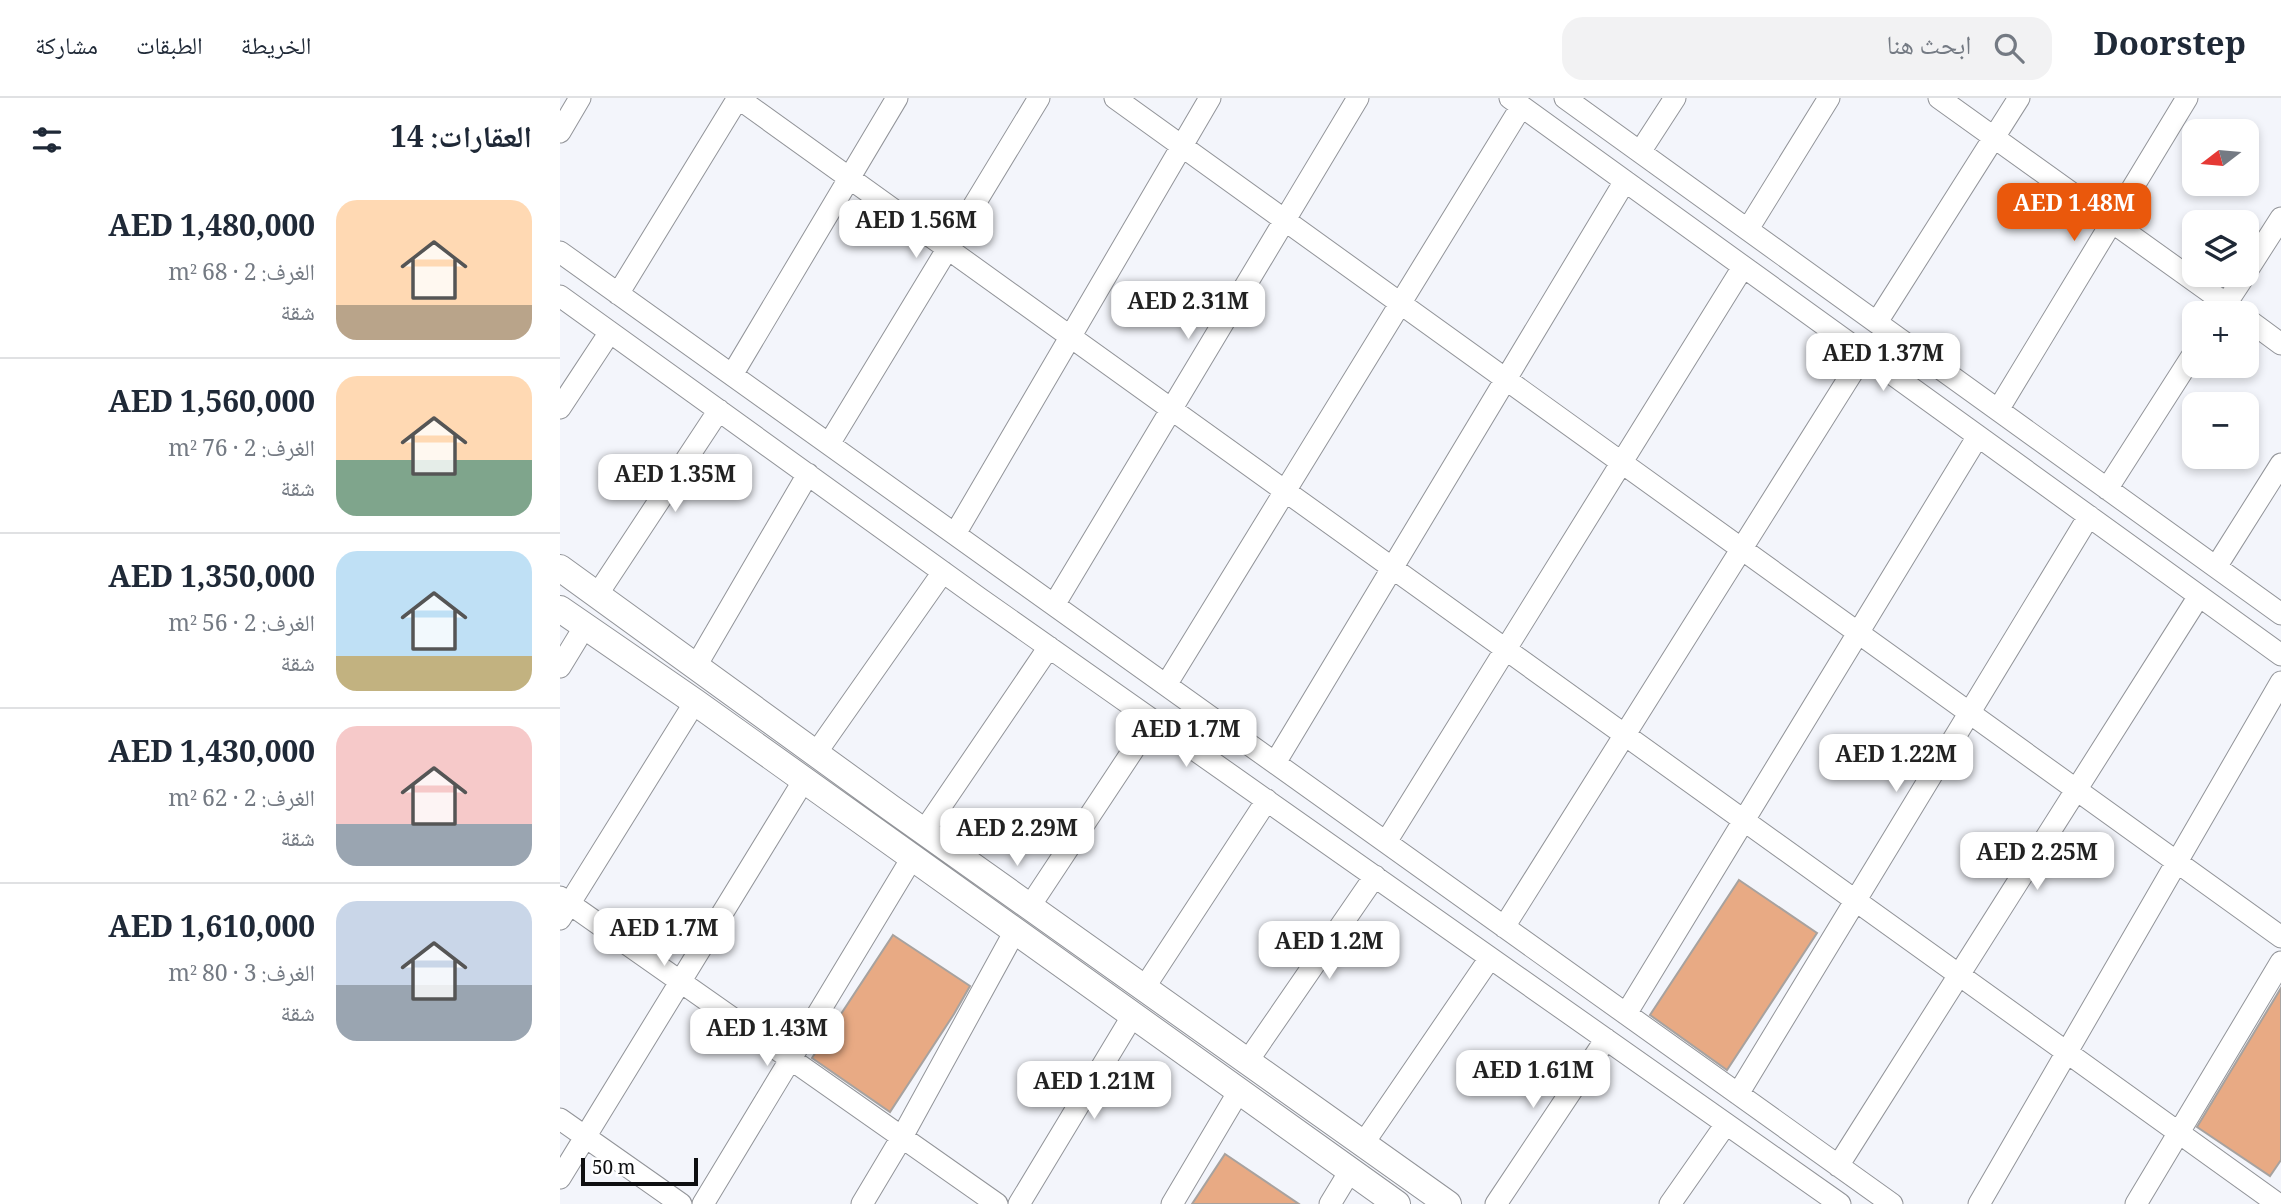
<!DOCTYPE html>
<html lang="ar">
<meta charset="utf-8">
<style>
:root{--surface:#fff;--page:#f2f2f3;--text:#1f2937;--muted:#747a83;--line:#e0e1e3;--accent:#ea580c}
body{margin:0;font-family:Georgia,"Noto Naskh Arabic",serif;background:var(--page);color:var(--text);direction:rtl;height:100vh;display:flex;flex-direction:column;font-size:26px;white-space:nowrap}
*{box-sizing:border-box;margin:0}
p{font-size:23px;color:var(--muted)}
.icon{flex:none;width:38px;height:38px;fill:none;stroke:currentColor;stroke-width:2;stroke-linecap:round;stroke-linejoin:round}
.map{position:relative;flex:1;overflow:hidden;direction:ltr}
.drawer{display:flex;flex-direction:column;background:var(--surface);width:560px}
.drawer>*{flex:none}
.needle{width:46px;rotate:254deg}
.buttons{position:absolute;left:1622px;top:21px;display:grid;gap:14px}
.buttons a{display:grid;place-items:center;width:77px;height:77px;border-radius:14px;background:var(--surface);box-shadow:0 4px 10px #0003;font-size:35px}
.scale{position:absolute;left:21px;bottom:18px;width:117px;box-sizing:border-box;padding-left:7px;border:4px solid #0e0f11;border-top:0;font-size:19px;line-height:24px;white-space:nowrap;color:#0e0f11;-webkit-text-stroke:5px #fff;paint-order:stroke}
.price{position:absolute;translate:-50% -60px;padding:0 16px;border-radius:14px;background:#fff;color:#222;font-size:23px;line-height:46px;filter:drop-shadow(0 2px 4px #0008)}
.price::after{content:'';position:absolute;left:50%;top:42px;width:21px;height:16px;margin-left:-10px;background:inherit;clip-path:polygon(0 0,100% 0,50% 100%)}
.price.current{background:var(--accent);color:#fff}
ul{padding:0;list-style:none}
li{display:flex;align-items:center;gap:21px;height:175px;padding:0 28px}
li+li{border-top:2px solid var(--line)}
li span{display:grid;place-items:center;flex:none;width:196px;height:140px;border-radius:21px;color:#555}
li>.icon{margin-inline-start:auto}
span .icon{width:84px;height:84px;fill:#fffc;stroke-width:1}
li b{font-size:30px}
h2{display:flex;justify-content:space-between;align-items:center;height:84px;padding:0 28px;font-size:30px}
header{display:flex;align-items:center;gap:42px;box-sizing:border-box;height:98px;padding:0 35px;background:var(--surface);border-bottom:2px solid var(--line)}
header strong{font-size:33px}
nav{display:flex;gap:38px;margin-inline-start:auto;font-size:24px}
.search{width:490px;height:63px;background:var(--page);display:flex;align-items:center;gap:18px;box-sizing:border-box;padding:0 24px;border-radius:21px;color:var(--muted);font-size:26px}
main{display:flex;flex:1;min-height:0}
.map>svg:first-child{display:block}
</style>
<header>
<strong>Doorstep</strong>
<div class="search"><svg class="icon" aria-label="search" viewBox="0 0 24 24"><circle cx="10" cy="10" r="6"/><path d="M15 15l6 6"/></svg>ابحث هنا</div>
<nav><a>الخريطة</a><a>الطبقات</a><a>مشاركة</a></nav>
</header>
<main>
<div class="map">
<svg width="1721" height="1106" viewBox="0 0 1721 1106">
<rect width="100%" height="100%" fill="#f3f5fb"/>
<path fill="#e8aa84" stroke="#a7a29f" stroke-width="2" d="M1179,782L1257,835L1167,972L1090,917Z
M333,837L410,888L394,916L330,1014L252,960Z
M1721,890V1062L1710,1078L1637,1029Z
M665,1056L739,1106H632Z"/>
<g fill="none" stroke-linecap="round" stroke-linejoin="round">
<g stroke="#929499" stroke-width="23">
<path id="minor" d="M555,0L1721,839
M950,0L1721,557
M1005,0L1721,516
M1379,0L1679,215
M0,34L20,0
M1080,54L1115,0
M1188,131L1269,0
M0,154L1332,1106
M1687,173L1721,120
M58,196L178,0L1718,1106
M0,198L419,500L1280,1106
M1660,215L1685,177
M1687,221L1721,246
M1317,224L1459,0
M172,277L337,0
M0,310L50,234
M1438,312L1627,0
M269,346L479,0
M1547,391L1634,255
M395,436L650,0
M1656,469L1721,366
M37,497L159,312
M494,507L798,0
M136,568L248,376
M0,569L25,528
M606,587L961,9
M256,655L383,474
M715,665L1065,83
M364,733L489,549
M826,744L1183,169
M0,799L437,1106
M470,808L593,622
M0,821L135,604
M944,829L1304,256
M584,890L707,702
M1066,916L1418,338
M687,964L815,778
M1178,996L1529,418
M0,1021L121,1106
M803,1046L930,860
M1278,1068L1639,498
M0,1080L244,682
M143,1106L352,760
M302,1106L342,1039L455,833
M459,1106L573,917
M612,1106L679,993
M770,1106L790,1073
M936,1106L1046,941
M1110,1106L1166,1026
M1419,1106L1721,584
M1576,1106L1721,864"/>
</g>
<g stroke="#929499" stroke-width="28">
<path id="major" d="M0,470L331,710L888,1106
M0,511L135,604L837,1106"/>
</g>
<use href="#minor" stroke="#fff" stroke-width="21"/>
<use href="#major" stroke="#fff" stroke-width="26"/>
</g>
</svg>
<div class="buttons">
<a><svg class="needle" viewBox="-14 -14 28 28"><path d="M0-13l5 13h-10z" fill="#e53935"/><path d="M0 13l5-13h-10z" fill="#747a83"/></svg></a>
<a><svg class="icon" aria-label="layers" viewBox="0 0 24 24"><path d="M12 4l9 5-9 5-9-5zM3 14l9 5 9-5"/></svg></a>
<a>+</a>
<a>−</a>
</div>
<div class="scale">50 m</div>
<b class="price current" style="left:1514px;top:145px">AED 1.48M</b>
<b class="price" style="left:356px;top:162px">AED 1.56M</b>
<b class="price" style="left:628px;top:243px">AED 2.31M</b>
<b class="price" style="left:1323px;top:295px">AED 1.37M</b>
<b class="price" style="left:115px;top:416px">AED 1.35M</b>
<b class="price" style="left:626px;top:671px">AED 1.7M</b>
<b class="price" style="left:1336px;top:696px">AED 1.22M</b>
<b class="price" style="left:457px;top:770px">AED 2.29M</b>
<b class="price" style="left:1477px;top:794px">AED 2.25M</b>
<b class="price" style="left:104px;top:870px">AED 1.7M</b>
<b class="price" style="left:769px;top:883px">AED 1.2M</b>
<b class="price" style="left:207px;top:970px">AED 1.43M</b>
<b class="price" style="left:973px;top:1012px">AED 1.61M</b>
<b class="price" style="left:534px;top:1023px">AED 1.21M</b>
</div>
<section class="drawer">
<h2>العقارات: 14<svg class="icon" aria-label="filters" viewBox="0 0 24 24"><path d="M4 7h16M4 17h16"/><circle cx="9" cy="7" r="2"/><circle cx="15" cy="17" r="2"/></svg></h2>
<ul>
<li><span style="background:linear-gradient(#ffd9b3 75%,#b9a48a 0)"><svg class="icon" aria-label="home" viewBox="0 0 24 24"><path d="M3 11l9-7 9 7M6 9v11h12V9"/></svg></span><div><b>AED 1,480,000</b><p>الغرف: 2 · 68 m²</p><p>شقة</p></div></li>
<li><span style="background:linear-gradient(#ffd9b3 60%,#7fa58c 0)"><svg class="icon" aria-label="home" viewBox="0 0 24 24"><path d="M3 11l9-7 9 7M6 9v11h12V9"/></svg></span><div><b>AED 1,560,000</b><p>الغرف: 2 · 76 m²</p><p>شقة</p></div></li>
<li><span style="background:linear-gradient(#bfe0f5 75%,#c2b280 0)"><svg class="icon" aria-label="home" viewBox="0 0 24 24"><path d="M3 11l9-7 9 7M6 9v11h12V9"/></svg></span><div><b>AED 1,350,000</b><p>الغرف: 2 · 56 m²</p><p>شقة</p></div></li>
<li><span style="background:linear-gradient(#f6c9c9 70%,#9aa5b1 0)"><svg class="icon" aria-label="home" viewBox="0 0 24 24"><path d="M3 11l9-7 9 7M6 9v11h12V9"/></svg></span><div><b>AED 1,430,000</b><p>الغرف: 2 · 62 m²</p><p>شقة</p></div></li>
<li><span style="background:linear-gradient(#c9d6e8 60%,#9aa5b1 0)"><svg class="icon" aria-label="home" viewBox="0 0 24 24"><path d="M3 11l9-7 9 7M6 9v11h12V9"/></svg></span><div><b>AED 1,610,000</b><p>الغرف: 3 · 80 m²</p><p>شقة</p></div></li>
</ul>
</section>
</main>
